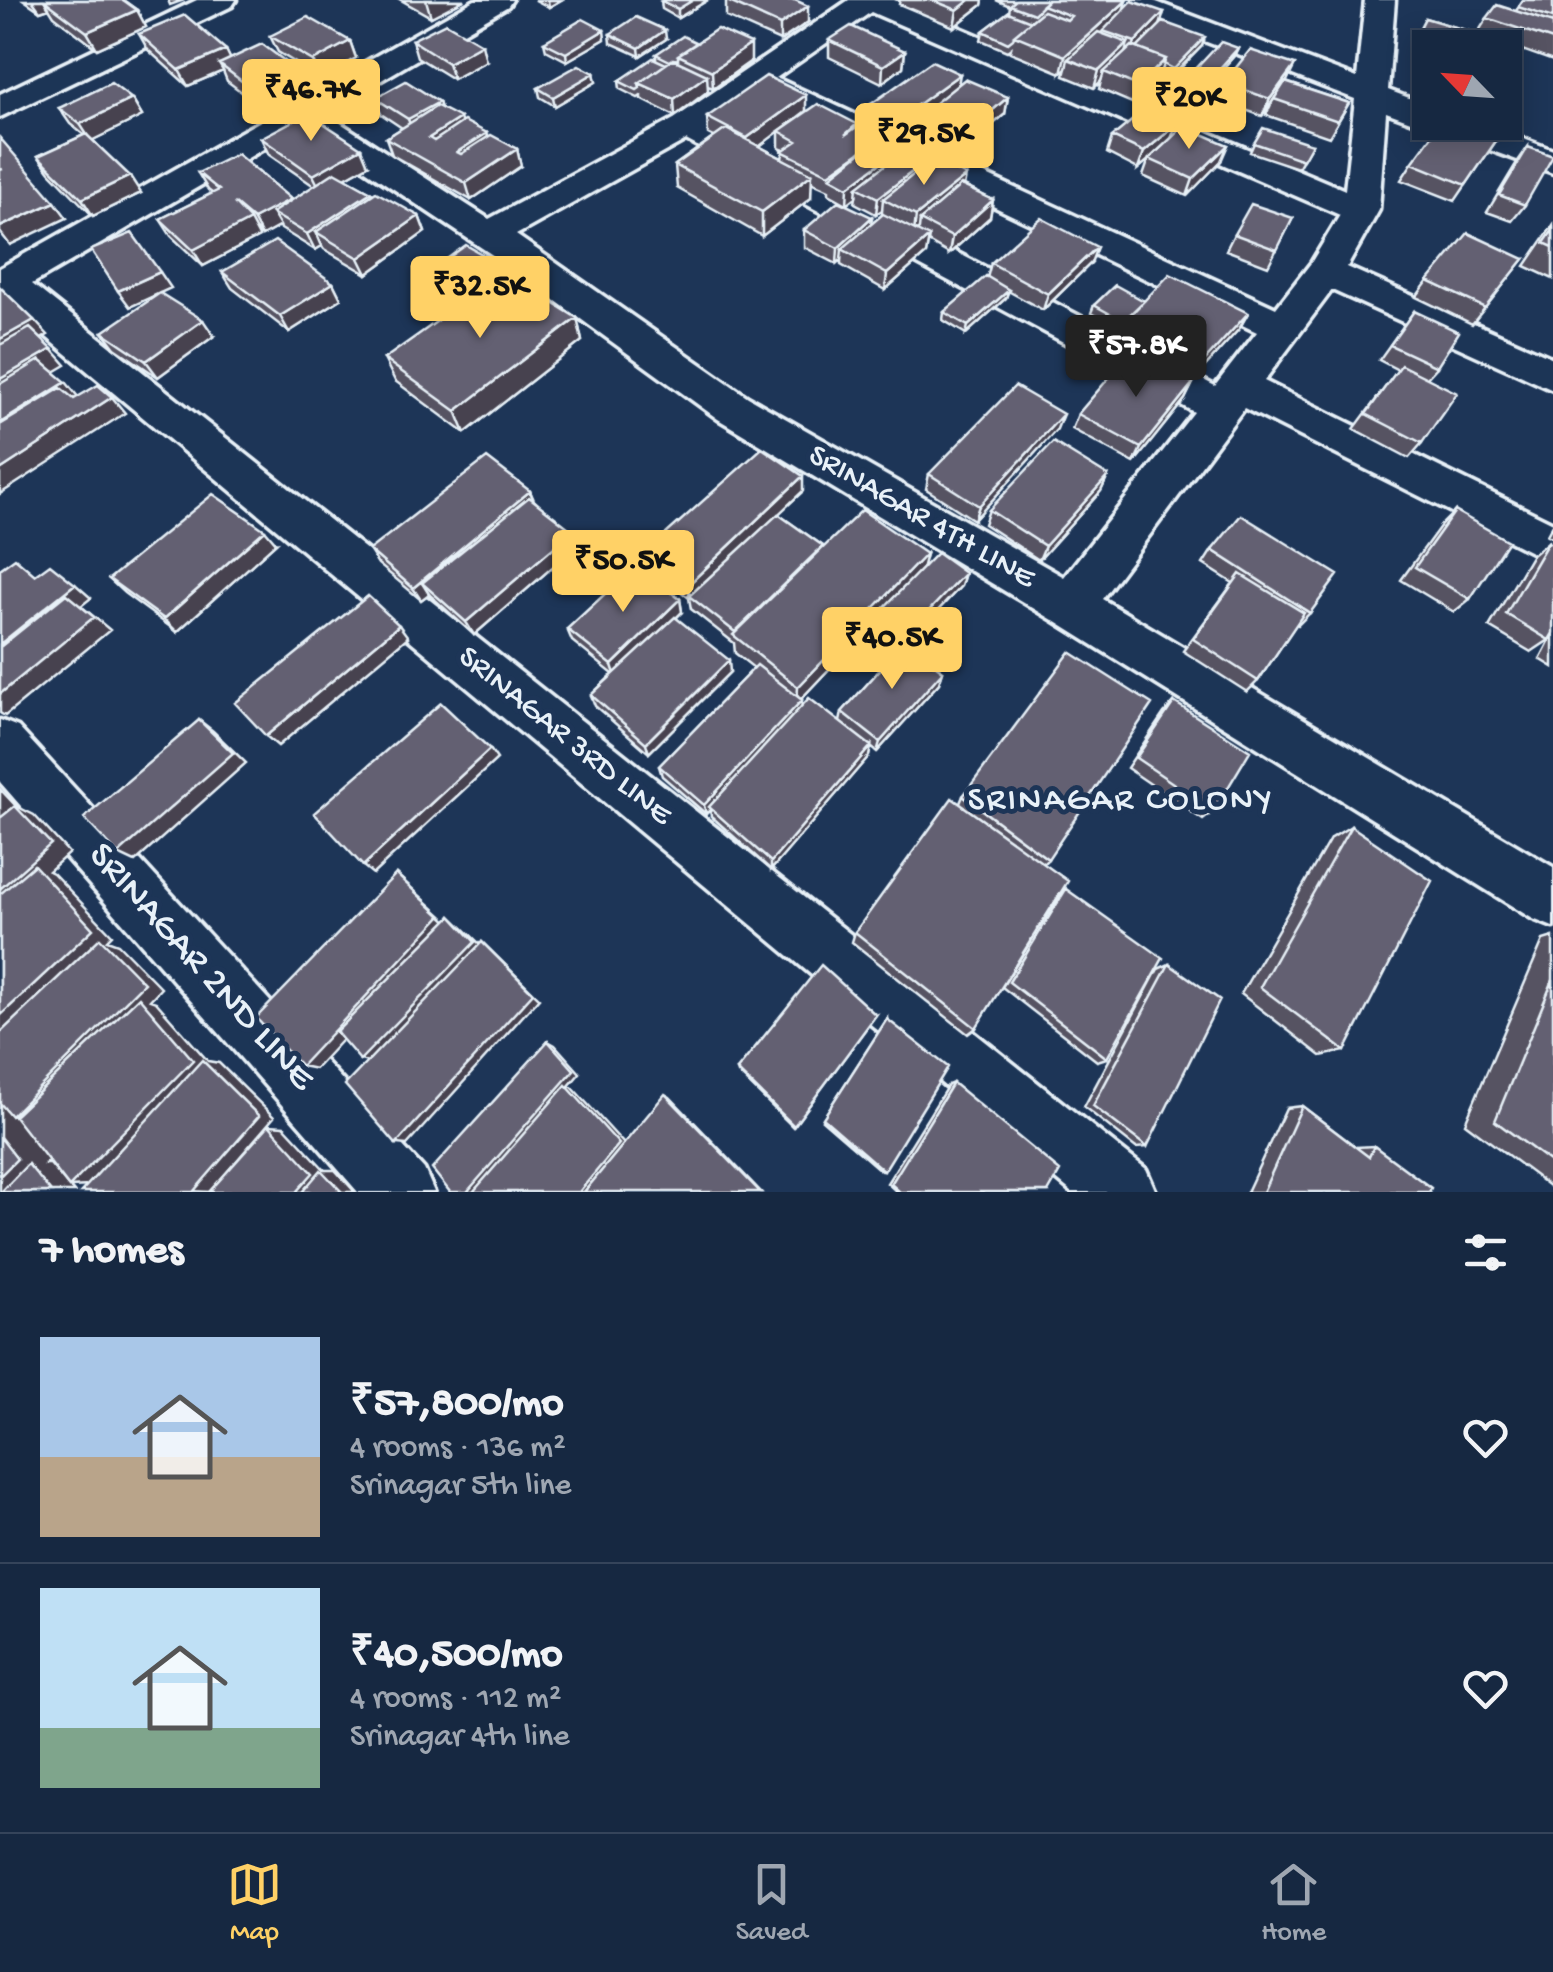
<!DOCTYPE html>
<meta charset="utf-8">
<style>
:root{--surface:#162841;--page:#23344c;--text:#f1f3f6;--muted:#9ea6b1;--line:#35445a;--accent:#ffd166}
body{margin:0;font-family:"Gochi Hand",sans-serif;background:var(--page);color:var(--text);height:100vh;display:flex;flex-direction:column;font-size:38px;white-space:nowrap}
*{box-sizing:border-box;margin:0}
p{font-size:32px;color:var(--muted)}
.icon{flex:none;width:55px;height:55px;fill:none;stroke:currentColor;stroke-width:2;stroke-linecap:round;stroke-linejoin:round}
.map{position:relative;height:1192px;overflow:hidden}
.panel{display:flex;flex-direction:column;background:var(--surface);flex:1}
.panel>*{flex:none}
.needle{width:65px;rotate:295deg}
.buttons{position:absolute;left:1412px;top:30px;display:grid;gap:20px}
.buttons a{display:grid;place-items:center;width:110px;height:110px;border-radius:0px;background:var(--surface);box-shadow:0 5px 25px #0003,0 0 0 2px var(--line);font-size:50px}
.price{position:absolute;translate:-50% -85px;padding:0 22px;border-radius:10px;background:var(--accent);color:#111;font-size:32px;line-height:65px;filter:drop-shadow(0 2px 5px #0008)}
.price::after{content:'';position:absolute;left:50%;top:60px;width:30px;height:22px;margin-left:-15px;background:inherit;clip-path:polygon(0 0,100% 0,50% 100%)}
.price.selected{background:#222;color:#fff}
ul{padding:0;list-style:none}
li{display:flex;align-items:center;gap:30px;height:250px;padding:0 40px}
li+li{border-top:2px solid var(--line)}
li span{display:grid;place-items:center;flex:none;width:280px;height:200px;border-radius:0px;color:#555}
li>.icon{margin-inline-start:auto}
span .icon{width:120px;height:120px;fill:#fffc;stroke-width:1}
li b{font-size:42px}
h2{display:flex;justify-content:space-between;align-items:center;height:120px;padding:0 40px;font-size:42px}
.menu{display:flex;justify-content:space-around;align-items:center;height:140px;border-top:2px solid var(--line);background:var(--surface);font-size:28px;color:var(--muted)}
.menu a{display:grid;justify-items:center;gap:5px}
.menu .selected{color:var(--accent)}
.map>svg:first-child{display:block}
</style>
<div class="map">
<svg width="1553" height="1192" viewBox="0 0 1553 1192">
<rect width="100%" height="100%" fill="#1d3557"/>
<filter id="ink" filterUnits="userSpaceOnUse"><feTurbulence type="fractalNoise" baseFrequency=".01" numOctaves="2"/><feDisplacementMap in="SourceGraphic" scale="20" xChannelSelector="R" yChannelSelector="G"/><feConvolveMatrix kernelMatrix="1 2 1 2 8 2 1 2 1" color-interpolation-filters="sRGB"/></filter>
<g filter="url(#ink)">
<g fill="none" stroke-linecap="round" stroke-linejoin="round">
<g stroke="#e8f1f8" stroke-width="7">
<path id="minor" d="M197,0H236L232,6L0,117V94Z
M475,0H512L508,6L325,113L489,219L674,119L849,0H894L1345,190L1355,99L1113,6L1109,0H1151L1357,78L1365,0H1395L1388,90L1430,106V122H1478L1553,150V173L1386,112L1379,210L1347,267L1553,358V390L1332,290L1264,381L1553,523V563L1244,408L1102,599L1553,867V927L1533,919L1053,620L718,419L497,258L301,127L32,284L1146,1169L1156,1192H1072L0,298V268ZM871,12L1340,215L1311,263L1276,308L776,78ZM756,93L1257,332L1215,386L710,125ZM686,140L1194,412L1064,577L748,397L516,235Z
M0,720L18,727L424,1169L434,1192H358L0,782Z"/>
</g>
<use href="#minor" fill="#1d3557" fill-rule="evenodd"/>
</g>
<path fill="#565362" stroke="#e8f1f8" stroke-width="2.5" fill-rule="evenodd" d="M24,0H123L137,10L146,27L97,49L54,16L49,8L40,11Z
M401,0H464L431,17Z
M535,0H561L549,7Z
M708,0L678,18L662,9L661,1Z
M726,0L808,22L780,41L726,17Z
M900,0H983L982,5L954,27L899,4Z
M996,0H1123L1124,10L1164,12L1160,24L1202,46L1174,75L1183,78L1180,87L1158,110L1138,103L1141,94L1132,103L1099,89L1101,81L1094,88L1064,76L1066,68L1061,73L1010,52L1011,48L1007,51L981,40L983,31L1009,12L1010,6Z
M1523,0H1553V61L1477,34L1487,18L1516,11Z
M1425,18L1469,31L1461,48H1438L1413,41Z
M139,34L226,50L230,59L309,90L267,111L227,81L223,71L188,86L148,50Z
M610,34L666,39L640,56L611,43Z
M270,36L350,41L356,58L320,78L278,52Z
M605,39L567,61L546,50L544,42Z
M412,40L486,61L453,79L417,57Z
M829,40L905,51L903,67L882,83L829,57Z
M697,43L751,61L713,88L708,86V91L675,116L641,99V96L638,98L620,89L619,81L656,59V54Z
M1234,56L1204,89L1202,94L1180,119L1162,112L1165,104L1189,79L1191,74Z
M594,73L596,82L555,106L540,97L538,88Z
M1286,82L1349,103L1329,137L1266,115L1273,100L1262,116L1217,100L1224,83Z
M1008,97L1005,114L969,145L927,125L929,112L897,135L870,120L871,104Z
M375,98L439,102L441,109L461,123L487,133L488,137L517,149L521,166L471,200L392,155L386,138L402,128L381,114Z
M132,99L142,116L93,140L141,193L93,216L50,172L38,156L84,135L70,124L59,108Z
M806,111L782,129L857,124V127L907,143L906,148L964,186L993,200L990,217L949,254L928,242L926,254L885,290L841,265V260L837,264L804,247V230L871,225L882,215V210L876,214L855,203L856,197L847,204L829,194V190L811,182V198L762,236L677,188L675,165L714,137L708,134L707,117ZM779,131V148L784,150L782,158L759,146Z
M1176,125L1171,138L1221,161L1187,196L1143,176L1149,159L1138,169L1107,153L1112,137Z
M1500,135L1455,201L1401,180L1412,163Z
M261,138L368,165L345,178L371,192L372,194L419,216L425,232L367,274L324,249L322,246L315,250L281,229L280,226L262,236L256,230L259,237L203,266L171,236L160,219L212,193L208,190L198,173L292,200L314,186L269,155Z
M1254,143L1312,144L1298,168L1250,152Z
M1528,147L1525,205L1512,221L1487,212L1516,164Z
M1293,218L1268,266L1226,250L1234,234Z
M1553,225V279L1525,266Z
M1524,259L1472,324L1416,297L1428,281Z
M991,263H1091L1043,310L1008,291L1006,298L966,334L943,320L944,312L987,278Z
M488,264L440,300L421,288L418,280Z
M222,272L333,283L341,299L289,332L232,288Z
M1144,301L1248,313L1239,329L1191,382L1193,383L1185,399L1134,463L1072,429L1078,414L1141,356L1114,342L1119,329L1091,313L1094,305Z
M1414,311L1437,367L1427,378L1422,443L1409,458L1354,429L1398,370L1379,360Z
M577,318L582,341L465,433L395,381L384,359Z
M103,332L214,336L158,377L115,348Z
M1057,429L974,520L926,489L929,474Z
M1108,476L1101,491L1039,560L984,524L989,510Z
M530,491L534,500L578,545L474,635L429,594L421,600L378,564L369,550Z
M803,491L778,514L823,546L926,554L922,568L965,573L961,586L906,644L943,671L939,683L877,752L871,747L869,756L771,870L711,816L710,810L706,814L662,776L659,766L754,668L735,653L734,643L691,609L689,598L649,566L646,552ZM868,628L867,635L893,655L842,712L840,722L802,706L801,699Z
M1455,511L1470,599L1454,612L1401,580L1441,525Z
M1553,524V537L1547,535Z
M1548,542L1549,640L1531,652L1489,627L1531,556Z
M276,543L177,632L124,593L109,579Z
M1212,550L1310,613L1298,625L1296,624L1258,681L1247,692L1183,651L1233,583L1203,564Z
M680,599L682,612L676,618L730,672L649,753L595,706L591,695L613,674L572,641L567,629Z
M1553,634V667L1540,659Z
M1174,702L1214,811L1203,820L1127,768L1164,713Z
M963,796L1048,859L1044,863L976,1028L968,1034L852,942L855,932L960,803Z
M1351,826L1345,1051L1321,1056L1241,994L1330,839Z
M1066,889L1107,1058L1097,1061L1002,987L1059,897Z
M1553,937V1189L1465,1123L1543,940Z
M1169,964L1147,1147L1136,1148L1084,1107L1158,969Z
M876,1015L793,1127L738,1073L737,1070Z
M887,1019L884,1171H881L822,1120Z
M953,1083L1048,1192H897L887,1183L948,1085Z
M1302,1106L1356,1147L1374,1146L1429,1192H1247L1286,1108Z"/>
<path fill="#464350" stroke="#e8f1f8" stroke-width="2.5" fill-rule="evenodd" d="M32,0H44L49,8L40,11Z
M168,0H184L170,5Z
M426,0H464L431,17Z
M548,0H561L549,7Z
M693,0H708L678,18V9Z
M970,0H983L982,5L954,27L957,10Z
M1126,1L1121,18L1103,31L1101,36L1068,59L1066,68L1061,73L1065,56Z
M808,6V22L780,41V25Z
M137,10L146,27L97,49L87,32Z
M1164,12L1159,29L1129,59L1135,42Z
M604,30L605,39L567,61L566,53Z
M665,30L666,39L640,56L639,48Z
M1205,37L1202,46L1171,77L1174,69Z
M350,41L356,58L320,78L313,61Z
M1128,43L1123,60L1104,72L1101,81L1094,88L1099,71Z
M482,44L486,61L453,79L448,63Z
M751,44V61L713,88L712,71Z
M1238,48L1234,56L1205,89L1208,81Z
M226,50L234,66L219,64L223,71L188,86L179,70Z
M905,51L903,67L882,83L883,66Z
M1166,59L1160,76L1132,103L1138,86Z
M1295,65L1287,81L1262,116L1270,99Z
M594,73L596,82L555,106L553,97Z
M302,74L309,90L267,111L259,94Z
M960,74L957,91L929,108V112L897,135L899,118Z
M707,75L708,91L675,116L674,99Z
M1183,78L1180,87L1158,110L1161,102Z
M1206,86L1202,94L1180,119L1184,110Z
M806,95V111L748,155L747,138Z
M1008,97L1005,114L969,145L972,128Z
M132,99L142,116L91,141L80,124Z
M439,102L444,118L414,136L408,119Z
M460,118L465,135L434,155L429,138Z
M1176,125L1170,142L1138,169L1144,152Z
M487,133L491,150L463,169L457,152Z
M907,143L905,160L857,187L856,197L847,204L848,187Z
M1228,145L1221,161L1187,196L1193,179Z
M361,148L368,165L321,191L313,175Z
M517,149L521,166L471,200L466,183Z
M930,158L927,174L883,199L882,210L876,214L878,198Z
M812,174L811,198L762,236V212Z
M130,176L141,193L93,216L82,199Z
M966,176L963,192L920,220L919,229L914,233L916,216Z
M371,192L378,209L316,232L322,246L315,250L307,234Z
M291,199L300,215L272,213L280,226L262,236L253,219Z
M993,200L990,217L949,254L952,237Z
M55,202L67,218L10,245L0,232V227Z
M419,216L425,232L367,274L359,258Z
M872,217L870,233L842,249L841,260L837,264L838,248Z
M250,220L259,237L203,266L193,250Z
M929,237L926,254L885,290L887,274Z
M1097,247L1091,263L1043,310L1048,294Z
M485,256L488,264L440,300L437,292Z
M160,272L171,288L130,307L118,291Z
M333,283L341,299L289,332L280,316Z
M1009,290L1006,298L966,334L968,326Z
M1248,313L1239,329L1190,383L1198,368Z
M577,318L582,341L465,433L456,411Z
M34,320L48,335L0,363V339Z
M203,320L214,336L158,377L146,361Z
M52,349L66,365L0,404V379Z
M66,382L79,398L0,447V423Z
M1193,383L1185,399L1134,463L1141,448Z
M112,397L125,413L0,494V470Z
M1063,414L1057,429L974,520L979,506Z
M803,476V491L690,598L688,585Z
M1108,476L1101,491L1039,560L1045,546Z
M530,491L535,505L422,583L429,594L421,600L413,588Z
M265,530L276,543L177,632L164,619Z
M573,531L578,545L474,635L466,622Z
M926,554L921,573L869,623L868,628L797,703L798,687Z
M965,573L961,586L895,656L897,644Z
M75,584L91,598L81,606L110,630L5,716L0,713V644Z
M680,599L682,612L616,677L612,665Z
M399,625L408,637L278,746L266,736Z
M729,660L730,672L649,753L646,743Z
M943,671L939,683L877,752L880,742Z
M802,700L801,711L709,807L710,810L706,814L704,805Z
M199,720L213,731L246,763L135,862L118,854Z
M871,746L869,756L771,870V862Z
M490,749L497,759L373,874L363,866Z
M0,789L16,806L34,815L69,853L49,871L53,873L112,935L107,940L118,944L161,988L150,1000L156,1002L208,1061L219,1063L274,1117L210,1192L91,1186L70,1187L74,1192H0ZM50,1159L69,1187L50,1164H45Z
M396,874L450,923L315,1069L301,1066Z
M451,916L484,948L372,1063L360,1060Z
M482,942L539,998L407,1145L396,1144Z
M548,1041L555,1045L580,1073L569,1086L572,1087L624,1144L584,1192H467Z
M665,1094L670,1097L761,1192H760Z
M269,1125L284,1126L325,1170H335L355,1192H296Z"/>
<path fill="#646072" stroke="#e8f1f8" stroke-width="2.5" d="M44,0H123L137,10L87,32Z
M663,0H693L678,9L661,1Z
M725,0H795L808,6L780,25Z
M932,0H970L957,10Z
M1016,0H1048L1034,14L1010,5Z
M1048,0H1123L1126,1L1065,56L1014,35L1043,11L1067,20L1071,16L1042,5Z
M1523,0H1553V18L1518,7Z
M1132,1L1164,12L1135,42L1103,31Z
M1497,5L1553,23V40L1487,18Z
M1008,12L1031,21L1014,35L1013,39L1008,43L983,31Z
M185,15L226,50L179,70L139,34Z
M308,17L350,41L313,61L270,36Z
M636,17L665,30L639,48L610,34Z
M1425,18L1469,31L1463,45L1418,32Z
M583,19L604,30L566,53L544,42Z
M1163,22L1205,37L1174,69L1164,64L1166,59L1137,48Z
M446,23L482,44L448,63L412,40Z
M851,26L905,51L883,66L829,40Z
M717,29L751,44L712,71L678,55Z
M1098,32L1128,43L1099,71L1068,59Z
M683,36L697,43L678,55V59L670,61L656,54Z
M1221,42L1238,48L1208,81L1191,74Z
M262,44L302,74L259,94L219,64Z
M1132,46L1166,59L1138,86L1104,72Z
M1250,50L1295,65L1270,99L1224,83Z
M653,58L666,64L639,83L640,88L637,90L619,81Z
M673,59L707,75L674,99L639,83Z
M932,61L960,74L899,118L871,104Z
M579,65L594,73L553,97L538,88Z
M1164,71L1183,78L1161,102L1141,94Z
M766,76L806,95L747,138L707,117Z
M965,79L1008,97L972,128L929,108Z
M1188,79L1206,86L1184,110L1165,104Z
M406,81L439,102L408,119L375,98Z
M1285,82L1349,103L1338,121L1274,99Z
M111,83L132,99L80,124L59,108Z
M818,104L857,124L845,135L861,124L907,143L848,187L830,177L875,141L829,174L782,151L797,141L779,131Z
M437,106L460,118L429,138L434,141L464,121L487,133L457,152L461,154L491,135L517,149L466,183L386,138Z
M1145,110L1176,125L1144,152L1112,137Z
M308,113L361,148L313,175L261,138Z
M1442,122H1465L1500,135L1466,185L1412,163Z
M1184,126L1228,145L1193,179L1149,159Z
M1263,128L1312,144L1303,160L1254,143Z
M726,129L812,174L762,212L675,165Z
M86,134L130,176L82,199L38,156Z
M0,138L55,202L0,227V170L3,169L0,170Z
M908,147L930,158L878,198L857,187Z
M1528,147L1553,156L1525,205L1499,195Z
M237,154L291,199L253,219L234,203L250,220L193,250L160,219L219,190L198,173Z
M933,159L966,176L916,216L883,199Z
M335,172L371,192L307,234L272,213Z
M961,185L993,200L952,237L920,220Z
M376,192L419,216L359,258L316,232Z
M838,201L872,217L838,248L804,230Z
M1251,204L1293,218L1277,250L1234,234Z
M883,214L929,237L887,274L842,249Z
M1041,218L1097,247L1048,294L991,263Z
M1553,230V247L1544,243Z
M132,233L160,272L118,291L91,250Z
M1468,233L1524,259L1485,308L1428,281Z
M275,241L333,283L280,316L222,272Z
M466,245L485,256L437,292L418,280Z
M505,273L577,318L456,411L384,359Z
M1170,274L1248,313L1198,368L1120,326Z
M986,276L1009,290L968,326L944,312Z
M1115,285L1144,301L1123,321L1094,305Z
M0,287L34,320L0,339Z
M160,293L203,320L146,361L103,332Z
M1414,311L1459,332L1437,367L1390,345Z
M30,328L52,349L0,379V345Z
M1131,352L1193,383L1141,448L1078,414Z
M40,360L66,382L0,423V384Z
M1401,365L1457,393L1422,443L1366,414Z
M98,385L112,397L0,470V425L61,388L74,399Z
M1015,386L1063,414L979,506L929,474Z
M1053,442L1108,476L1045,546L989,510Z
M762,448L803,476L688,585L646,552Z
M487,458L530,491L413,588L369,550Z
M213,494L265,530L164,619L109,579Z
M529,497L573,531L466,622L422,583Z
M862,510L926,554L798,687L733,635Z
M1455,511L1508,541L1470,599L1415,567Z
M778,514L823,546L735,632L689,596Z
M1241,515L1338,575L1310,613L1212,550Z
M1548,542L1553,545V633L1549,640L1506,614Z
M937,553L965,573L897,644L869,623Z
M15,558L35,575L50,564L75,584L0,644V569Z
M635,566L680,599L612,665L567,629Z
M1240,574L1304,613L1258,681L1193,639Z
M66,594L94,617L0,694V647Z
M368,596L399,625L266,736L235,703Z
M675,617L729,660L646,743L591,695Z
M904,643L943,671L880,742L842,712Z
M1070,652L1152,704L1048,859L963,796Z
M757,665L802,700L704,805L659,766Z
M809,698L871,746L771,862L709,807Z
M1174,702L1250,751L1214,811L1136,758Z
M441,703L490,749L363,866L314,813Z
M199,720L233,753L118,854L84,818Z
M952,798L1068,881L976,1028L855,932Z
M15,806L51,844L0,889V818Z
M1351,826L1432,881L1345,1051L1260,987Z
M34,865L93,929L0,1016V894Z
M396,874L441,916L301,1066L256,1018Z
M1066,889L1163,958L1107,1058L1009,982Z
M451,916L475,942L360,1060L336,1032Z
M100,938L144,983L11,1116L0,1103V1033Z
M482,942L533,993L396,1144L345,1085Z
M1169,964L1220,1000L1147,1147L1093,1106Z
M821,965L876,1015L794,1126L737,1070Z
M1553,980V1164L1495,1121Z
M139,997L193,1060L69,1187L14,1116Z
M887,1019L948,1067L884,1171L823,1118Z
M548,1041L574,1070L467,1192H450L432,1169Z
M202,1060L259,1116L193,1192H81Z
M953,1083L1060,1171L1048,1192H900L891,1184Z
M566,1085L619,1144L579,1192H473Z
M665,1094L760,1192H584Z
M1302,1106L1369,1157L1374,1146L1431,1188L1429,1192H1263Z
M269,1125L313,1173L296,1192H209Z
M0,1137L17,1159L0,1176Z
M28,1164L51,1192H1Z
M321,1170L342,1192H302Z"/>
</g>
<g text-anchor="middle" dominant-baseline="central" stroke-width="10" stroke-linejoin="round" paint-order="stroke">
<g font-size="32" fill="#e8f1f8" stroke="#1d3557">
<text transform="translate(921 518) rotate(30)">SRINAGAR 4TH LINE</text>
<text transform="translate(564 737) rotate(39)">SRINAGAR 3RD LINE</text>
</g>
<g font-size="35" letter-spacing="2.5" fill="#e8f1f8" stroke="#1d3557">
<text x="1121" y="801">SRINAGAR COLONY</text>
</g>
<g font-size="38" fill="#e8f1f8" stroke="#1d3557">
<text transform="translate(200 968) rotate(48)">SRINAGAR 2ND LINE</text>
</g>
</g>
</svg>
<div class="buttons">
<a><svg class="needle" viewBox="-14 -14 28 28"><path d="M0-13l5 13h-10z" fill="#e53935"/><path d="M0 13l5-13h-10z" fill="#9ea6b1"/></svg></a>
</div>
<b class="price" style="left:311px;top:144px">₹46.7K</b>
<b class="price" style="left:1189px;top:152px">₹20K</b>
<b class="price" style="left:924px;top:188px">₹29.5K</b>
<b class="price" style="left:480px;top:341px">₹32.5K</b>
<b class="price selected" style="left:1136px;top:400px">₹57.8K</b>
<b class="price" style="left:623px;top:615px">₹50.5K</b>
<b class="price" style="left:892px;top:692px">₹40.5K</b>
</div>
<section class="panel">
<h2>7 homes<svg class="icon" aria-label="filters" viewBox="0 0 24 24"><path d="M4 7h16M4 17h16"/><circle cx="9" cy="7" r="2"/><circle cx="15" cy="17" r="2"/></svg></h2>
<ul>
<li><span style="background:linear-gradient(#a9c7e8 60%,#b9a48a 0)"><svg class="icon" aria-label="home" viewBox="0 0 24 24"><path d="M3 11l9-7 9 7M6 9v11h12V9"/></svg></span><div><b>₹57,800/mo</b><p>4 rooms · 136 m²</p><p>Srinagar 5th line</p></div><svg class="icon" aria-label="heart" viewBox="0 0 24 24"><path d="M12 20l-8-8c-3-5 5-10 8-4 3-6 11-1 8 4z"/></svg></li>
<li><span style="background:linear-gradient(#bfe0f5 70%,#7fa58c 0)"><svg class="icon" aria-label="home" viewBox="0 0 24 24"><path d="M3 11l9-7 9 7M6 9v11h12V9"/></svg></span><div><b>₹40,500/mo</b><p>4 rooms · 112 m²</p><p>Srinagar 4th line</p></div><svg class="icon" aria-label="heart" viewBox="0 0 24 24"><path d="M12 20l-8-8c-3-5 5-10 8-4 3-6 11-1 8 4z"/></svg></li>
</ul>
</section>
<nav class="menu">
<a class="selected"><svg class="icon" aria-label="map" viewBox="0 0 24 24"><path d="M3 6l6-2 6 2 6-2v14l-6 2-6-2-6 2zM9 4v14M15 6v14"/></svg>Map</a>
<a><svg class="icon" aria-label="saved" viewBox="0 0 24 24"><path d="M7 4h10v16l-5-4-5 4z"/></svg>Saved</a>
<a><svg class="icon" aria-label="home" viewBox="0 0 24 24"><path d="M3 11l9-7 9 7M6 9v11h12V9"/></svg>Home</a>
</nav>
